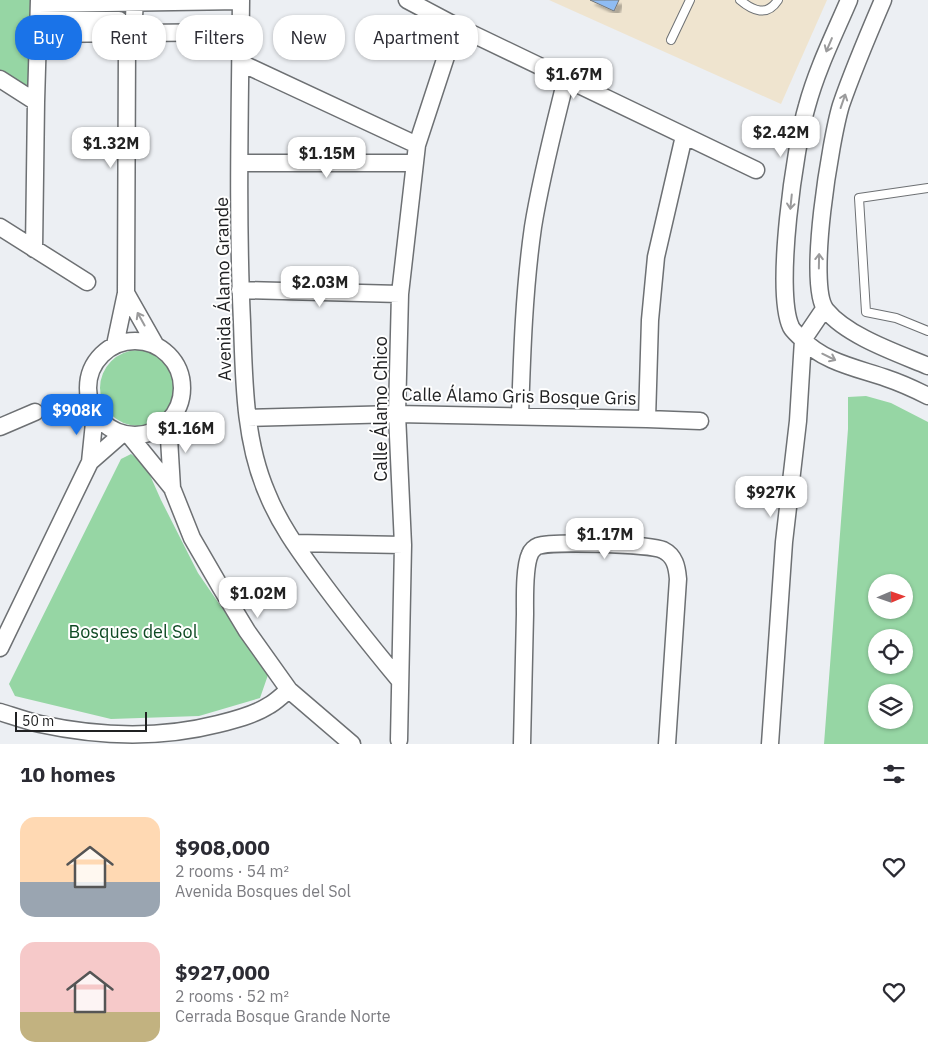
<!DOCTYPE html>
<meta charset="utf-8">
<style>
:root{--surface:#fff;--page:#f7f7f7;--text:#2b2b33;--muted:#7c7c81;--accent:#1a73e8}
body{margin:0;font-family:"IBM Plex Sans",sans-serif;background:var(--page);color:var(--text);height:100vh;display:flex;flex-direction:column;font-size:19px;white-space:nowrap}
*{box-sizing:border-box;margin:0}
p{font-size:16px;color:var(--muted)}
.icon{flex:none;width:28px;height:28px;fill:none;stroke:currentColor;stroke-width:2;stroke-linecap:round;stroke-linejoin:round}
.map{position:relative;height:744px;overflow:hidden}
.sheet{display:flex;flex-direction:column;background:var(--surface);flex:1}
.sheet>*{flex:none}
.banner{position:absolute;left:15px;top:15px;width:500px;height:45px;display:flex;gap:10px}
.needle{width:32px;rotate:88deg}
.tools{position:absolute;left:868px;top:574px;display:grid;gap:10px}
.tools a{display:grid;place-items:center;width:45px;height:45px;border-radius:50%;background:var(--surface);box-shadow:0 1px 4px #0004;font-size:25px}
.scale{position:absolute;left:15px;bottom:12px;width:132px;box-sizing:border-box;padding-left:5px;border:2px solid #202122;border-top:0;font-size:14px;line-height:18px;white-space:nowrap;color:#202122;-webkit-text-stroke:4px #fff;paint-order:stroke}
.price{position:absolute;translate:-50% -42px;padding:0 11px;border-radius:10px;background:#fff;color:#222;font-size:16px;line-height:32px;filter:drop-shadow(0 1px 2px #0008)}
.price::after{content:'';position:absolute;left:50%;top:30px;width:15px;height:11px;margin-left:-8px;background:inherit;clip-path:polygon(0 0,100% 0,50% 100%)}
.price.selected{background:var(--accent);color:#fff}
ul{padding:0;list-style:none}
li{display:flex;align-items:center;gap:15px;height:125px;padding:0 20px}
li span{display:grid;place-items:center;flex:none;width:140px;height:100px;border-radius:15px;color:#555}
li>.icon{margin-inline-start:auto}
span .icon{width:60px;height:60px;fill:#fffc;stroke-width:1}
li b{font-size:21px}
h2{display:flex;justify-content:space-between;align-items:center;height:60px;padding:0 20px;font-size:21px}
.chip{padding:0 18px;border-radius:20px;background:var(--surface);box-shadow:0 1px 4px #0004;font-size:18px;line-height:45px}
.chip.selected{background:var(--accent);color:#fff}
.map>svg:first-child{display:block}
</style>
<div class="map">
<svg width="928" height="744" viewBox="0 0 928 744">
<defs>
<filter id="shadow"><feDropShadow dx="4.5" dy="4.5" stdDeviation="1" flood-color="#0004"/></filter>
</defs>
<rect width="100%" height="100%" fill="#eceff3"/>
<path fill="#efe4cf" d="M549,0H827L781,104Z"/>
<path fill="#96d6a4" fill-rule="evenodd" d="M0,0H35L36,93L0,70Z
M100 388a38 38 0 1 1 76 0a38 38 0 1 1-76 0Z
M866,396L891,403L928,422V744H824L848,429V397ZM904,582V610H876V582ZM876,638H904V665H876ZM904,692V720H876V692Z
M131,454L145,464L161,500L198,573L268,675L260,698L199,716L111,719L15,696L9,684L121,459Z"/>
<path fill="#8fbcf3" stroke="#75787b" filter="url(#shadow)" d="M590,0H619L614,11Z"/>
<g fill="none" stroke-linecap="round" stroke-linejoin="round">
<g stroke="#6d7073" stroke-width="10">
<path id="lane" d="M740,0C753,11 767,17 778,0
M671,40L690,0
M928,188L859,198L866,312L896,318L928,331"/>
</g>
<g stroke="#6d7073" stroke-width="19">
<path id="street" d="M241,0C240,107 237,215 242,322C244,379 244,440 267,493C279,523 297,548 316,574C343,611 371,646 400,681
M407,0L456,26L756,170
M849,0C834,35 817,69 807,106C795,146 774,291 791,327C793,331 798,335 801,338C823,362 857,368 886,378C901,383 914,389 928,396
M883,0C868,35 853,70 841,105C831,138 806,286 826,310C847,336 897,353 928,366
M39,4L241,1
M38,20H119
M38,34L241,32
M241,63L417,145
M0,79L36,102
M240,163H415
M0,227L87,282
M34,249L36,102L39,0
M240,290L400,294
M126,293L156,346
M88 388a47 47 0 1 1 94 0a47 47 0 1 1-94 0Z
M115,345L126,293L127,45L133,34L135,0
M520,416C522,354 524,290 533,227C541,177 554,128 566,79
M248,418L397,414L647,419L700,421
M647,419L650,320L656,257L684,136
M168,422L172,488
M0,427L35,412
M129,435L172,488L192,538L221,588L247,631L289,690L352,744
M90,462L122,434
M294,543L403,545
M0,648L90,462L95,413
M0,712C13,716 27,721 40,724C100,737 159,739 218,724C234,720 254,715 268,706C276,702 282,695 289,690
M399,740L403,545L397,414L400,294L417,145L456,26
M522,744C523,701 524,658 525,614C525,599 524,567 530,554C531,551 535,547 538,546C551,541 650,544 663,550C675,556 677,567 678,579L667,744
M770,744L784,542L798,421L803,340L824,309"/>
</g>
<use href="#lane" stroke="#fff" stroke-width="8"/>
<use href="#street" stroke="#fff" stroke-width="16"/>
</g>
<defs><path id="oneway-shaft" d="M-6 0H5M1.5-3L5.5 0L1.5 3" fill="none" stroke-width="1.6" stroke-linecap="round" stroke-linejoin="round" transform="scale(1.25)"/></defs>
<g stroke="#9b9b9c">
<use href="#oneway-shaft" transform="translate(829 45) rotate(113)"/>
<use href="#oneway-shaft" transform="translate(843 101) rotate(-71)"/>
<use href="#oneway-shaft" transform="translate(791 202) rotate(96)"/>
<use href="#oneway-shaft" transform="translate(819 261) rotate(-89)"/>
<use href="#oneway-shaft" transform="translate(141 319) rotate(-119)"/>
<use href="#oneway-shaft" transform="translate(829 357) rotate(26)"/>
</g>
<g text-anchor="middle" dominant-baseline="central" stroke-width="4" stroke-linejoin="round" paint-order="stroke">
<g font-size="18" fill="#202122" stroke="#fff">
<text transform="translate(223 289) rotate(-91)">Avenida Álamo Grande</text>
<text transform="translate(519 396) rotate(1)">Calle Álamo Gris Bosque Gris</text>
<text transform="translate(380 409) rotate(-90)">Calle Álamo Chico</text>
</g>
<g font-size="18" fill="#104b25" stroke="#fff">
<text x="133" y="631">Bosques del Sol</text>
</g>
</g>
</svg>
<div class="tools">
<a><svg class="needle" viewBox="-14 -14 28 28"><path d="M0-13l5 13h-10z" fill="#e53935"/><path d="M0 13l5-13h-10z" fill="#7c7c81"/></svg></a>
<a><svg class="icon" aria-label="locate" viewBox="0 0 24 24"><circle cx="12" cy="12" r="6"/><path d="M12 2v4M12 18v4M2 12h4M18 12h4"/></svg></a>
<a><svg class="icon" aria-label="layers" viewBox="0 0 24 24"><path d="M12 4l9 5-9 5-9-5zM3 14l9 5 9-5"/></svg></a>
</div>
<div class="scale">50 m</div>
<b class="price" style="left:574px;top:100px">$1.67M</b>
<b class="price" style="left:781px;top:158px">$2.42M</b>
<b class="price" style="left:111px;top:169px">$1.32M</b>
<b class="price" style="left:327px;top:179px">$1.15M</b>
<b class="price" style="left:320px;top:308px">$2.03M</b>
<b class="price selected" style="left:77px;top:436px">$908K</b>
<b class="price" style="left:186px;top:454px">$1.16M</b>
<b class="price" style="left:771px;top:518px">$927K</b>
<b class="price" style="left:605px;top:560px">$1.17M</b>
<b class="price" style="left:258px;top:619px">$1.02M</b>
<div class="banner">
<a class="chip selected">Buy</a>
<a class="chip">Rent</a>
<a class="chip">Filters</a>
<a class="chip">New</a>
<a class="chip">Apartment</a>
</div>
</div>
<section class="sheet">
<h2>10 homes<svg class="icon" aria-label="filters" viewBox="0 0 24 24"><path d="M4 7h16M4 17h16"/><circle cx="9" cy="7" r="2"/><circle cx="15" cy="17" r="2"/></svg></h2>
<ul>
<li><span style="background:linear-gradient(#ffd9b3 65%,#9aa5b1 0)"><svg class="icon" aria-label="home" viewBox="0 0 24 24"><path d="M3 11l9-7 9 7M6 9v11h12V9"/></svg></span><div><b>$908,000</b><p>2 rooms · 54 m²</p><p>Avenida Bosques del Sol</p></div><svg class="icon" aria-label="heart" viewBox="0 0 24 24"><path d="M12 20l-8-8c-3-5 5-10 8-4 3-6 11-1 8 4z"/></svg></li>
<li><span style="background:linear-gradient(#f6c9c9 70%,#c2b280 0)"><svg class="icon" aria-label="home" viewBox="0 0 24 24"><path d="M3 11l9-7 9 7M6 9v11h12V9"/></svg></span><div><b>$927,000</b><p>2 rooms · 52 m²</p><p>Cerrada Bosque Grande Norte</p></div><svg class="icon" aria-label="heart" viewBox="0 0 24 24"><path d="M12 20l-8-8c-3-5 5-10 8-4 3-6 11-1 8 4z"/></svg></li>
</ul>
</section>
